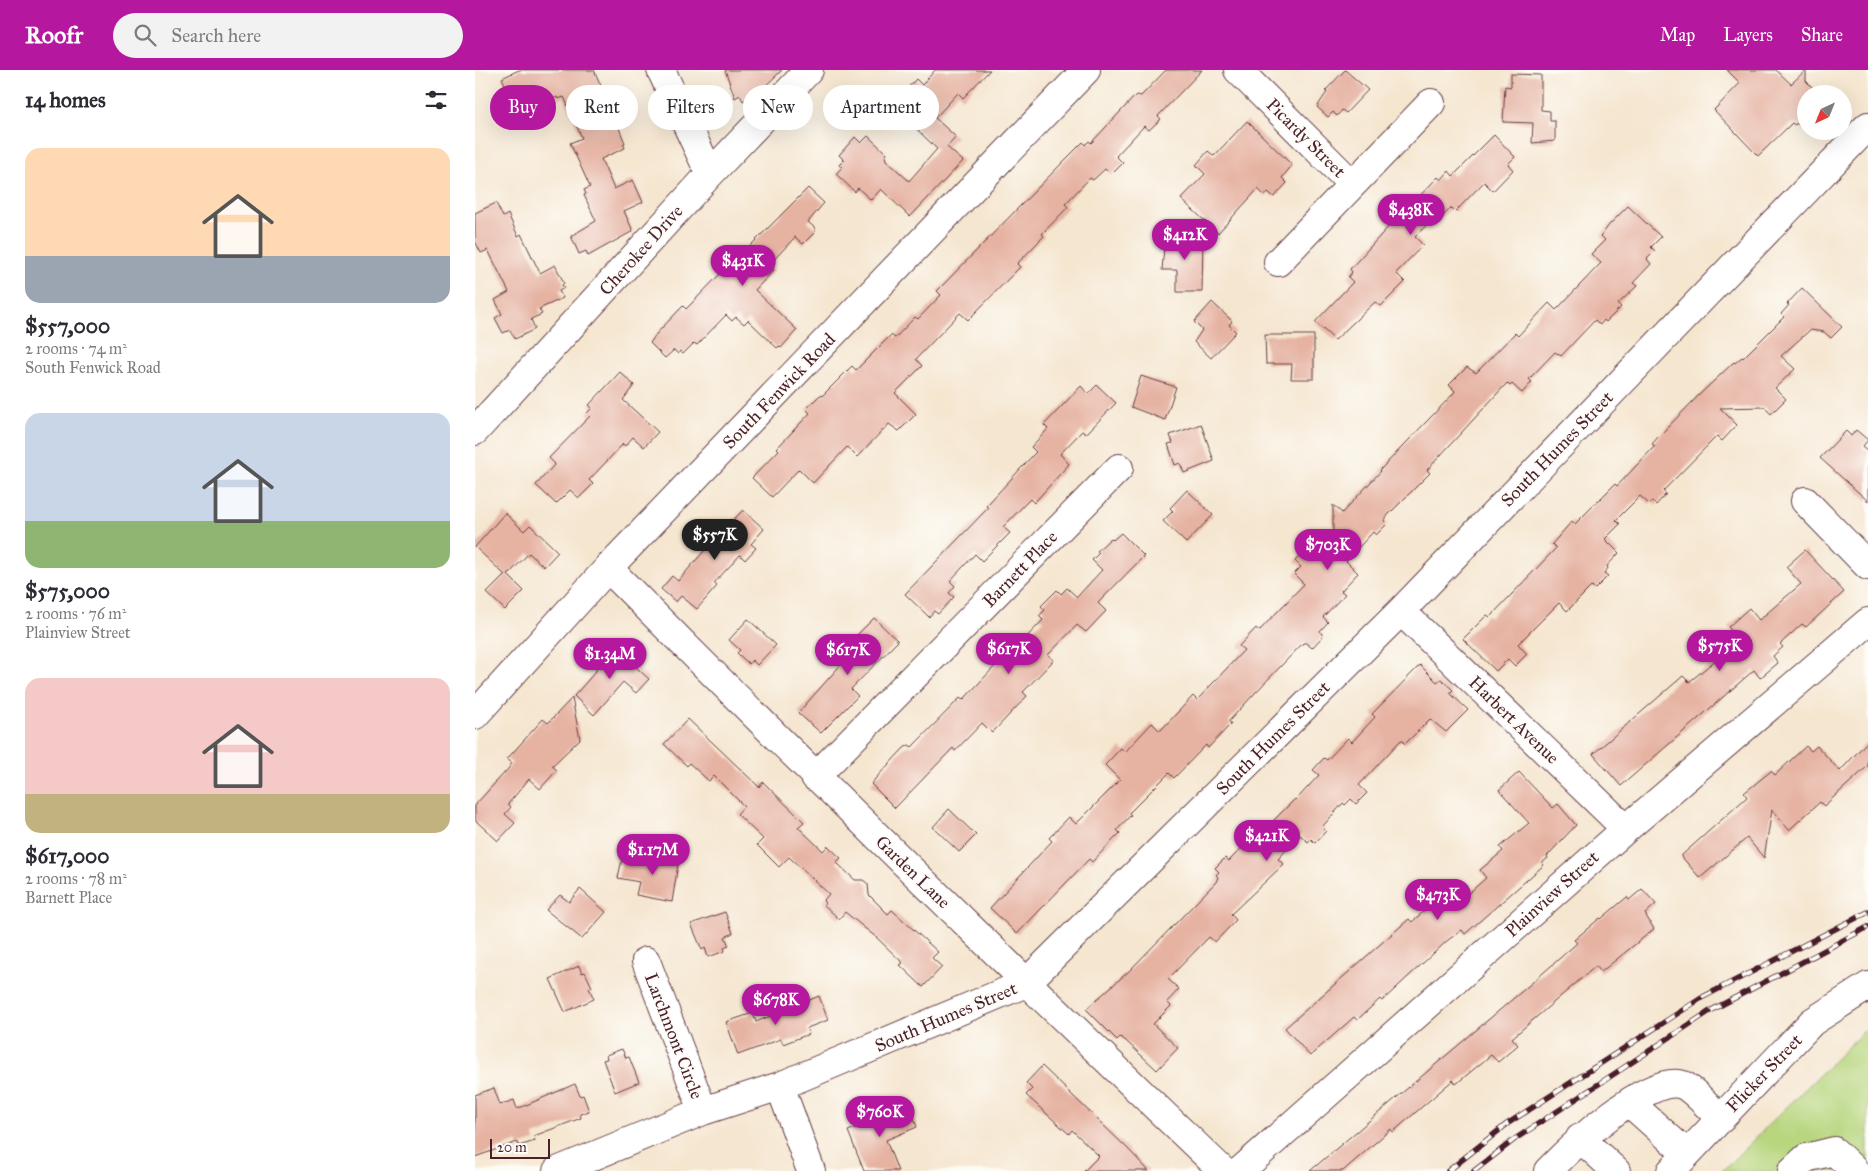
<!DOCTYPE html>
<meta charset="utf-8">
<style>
:root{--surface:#fff;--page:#f2f2f3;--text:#2b2b33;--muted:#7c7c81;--accent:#b5179e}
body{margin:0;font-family:"IM FELL Great Primer",serif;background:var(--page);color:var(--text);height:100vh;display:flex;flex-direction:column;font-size:19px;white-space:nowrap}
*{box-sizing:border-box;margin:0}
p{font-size:16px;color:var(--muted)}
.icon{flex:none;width:28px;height:28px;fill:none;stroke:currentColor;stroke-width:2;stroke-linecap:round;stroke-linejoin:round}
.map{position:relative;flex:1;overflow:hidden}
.sheet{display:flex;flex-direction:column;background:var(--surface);width:475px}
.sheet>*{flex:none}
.guide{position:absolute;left:15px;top:15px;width:475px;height:45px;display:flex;gap:10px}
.needle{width:32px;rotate:223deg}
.controls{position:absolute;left:1322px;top:15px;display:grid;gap:10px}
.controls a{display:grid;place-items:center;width:55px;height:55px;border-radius:50%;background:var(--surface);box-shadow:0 5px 20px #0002;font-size:25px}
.scale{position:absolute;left:15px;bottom:12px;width:60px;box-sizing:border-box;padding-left:5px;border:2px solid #4a1f2b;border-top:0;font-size:14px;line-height:18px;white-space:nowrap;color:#4a1f2b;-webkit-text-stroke:4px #fdfcf7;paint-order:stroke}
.price{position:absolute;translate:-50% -42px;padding:0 11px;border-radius:18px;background:var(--accent);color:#fff;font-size:16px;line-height:32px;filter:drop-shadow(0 1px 2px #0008)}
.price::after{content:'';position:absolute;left:50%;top:30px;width:15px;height:11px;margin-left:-8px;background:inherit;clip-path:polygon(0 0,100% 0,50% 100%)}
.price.active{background:#222;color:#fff}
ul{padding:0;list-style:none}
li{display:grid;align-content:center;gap:10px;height:265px;padding:0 25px}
li span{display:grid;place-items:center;height:155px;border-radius:15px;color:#555}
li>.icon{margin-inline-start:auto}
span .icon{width:90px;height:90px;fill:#fffc;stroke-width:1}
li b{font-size:21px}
h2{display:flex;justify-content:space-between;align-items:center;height:60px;padding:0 25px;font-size:21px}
.chip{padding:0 18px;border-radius:22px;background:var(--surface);box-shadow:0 5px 20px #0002;font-size:18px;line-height:45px}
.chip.active{background:var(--accent);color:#fff}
header{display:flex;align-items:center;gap:30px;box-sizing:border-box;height:70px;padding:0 25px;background:var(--accent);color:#fff}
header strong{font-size:24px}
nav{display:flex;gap:28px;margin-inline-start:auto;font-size:18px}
.search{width:350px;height:45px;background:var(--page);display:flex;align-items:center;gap:12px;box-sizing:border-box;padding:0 18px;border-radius:28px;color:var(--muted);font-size:19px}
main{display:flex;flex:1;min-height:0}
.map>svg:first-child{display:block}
</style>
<header>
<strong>Roofr</strong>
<div class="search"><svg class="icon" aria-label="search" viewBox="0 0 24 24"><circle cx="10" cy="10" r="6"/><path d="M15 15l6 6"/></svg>Search here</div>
<nav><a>Map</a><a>Layers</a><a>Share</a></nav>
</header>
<main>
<section class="sheet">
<h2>14 homes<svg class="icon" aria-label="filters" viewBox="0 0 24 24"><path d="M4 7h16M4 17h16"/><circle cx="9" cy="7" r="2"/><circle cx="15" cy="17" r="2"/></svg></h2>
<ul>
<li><span style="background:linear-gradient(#ffd9b3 70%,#9aa5b1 0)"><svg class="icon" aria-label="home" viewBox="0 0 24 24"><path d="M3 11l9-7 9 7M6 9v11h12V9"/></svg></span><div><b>$557,000</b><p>2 rooms · 74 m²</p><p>South Fenwick Road</p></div></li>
<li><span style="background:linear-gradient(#c9d6e8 70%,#8fb573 0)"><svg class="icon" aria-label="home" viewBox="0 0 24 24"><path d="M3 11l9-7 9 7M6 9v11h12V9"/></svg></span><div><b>$575,000</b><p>2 rooms · 76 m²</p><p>Plainview Street</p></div></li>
<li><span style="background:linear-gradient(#f6c9c9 75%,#c2b280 0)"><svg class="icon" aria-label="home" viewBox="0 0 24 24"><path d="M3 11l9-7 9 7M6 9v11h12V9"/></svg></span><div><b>$617,000</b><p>2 rooms · 78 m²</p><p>Barnett Place</p></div></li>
</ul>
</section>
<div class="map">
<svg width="1393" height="1101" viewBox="0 0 1393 1101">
<rect width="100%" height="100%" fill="#fdfcf7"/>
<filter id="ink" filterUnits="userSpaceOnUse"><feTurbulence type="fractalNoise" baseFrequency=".02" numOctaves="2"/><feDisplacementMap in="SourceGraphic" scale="10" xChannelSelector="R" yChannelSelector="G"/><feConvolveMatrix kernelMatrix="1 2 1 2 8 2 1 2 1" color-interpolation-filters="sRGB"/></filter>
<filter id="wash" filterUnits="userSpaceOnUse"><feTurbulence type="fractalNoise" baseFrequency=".0096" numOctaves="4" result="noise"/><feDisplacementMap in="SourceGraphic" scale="20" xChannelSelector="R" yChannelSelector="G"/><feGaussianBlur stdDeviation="1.12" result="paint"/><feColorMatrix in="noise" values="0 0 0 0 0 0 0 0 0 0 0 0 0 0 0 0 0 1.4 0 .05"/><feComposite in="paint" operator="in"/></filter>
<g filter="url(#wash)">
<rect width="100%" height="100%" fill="#f5e6d0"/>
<path fill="#b7d67e" stroke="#807a54" d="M1393,957V1101H1247Z"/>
<g id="blocks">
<path fill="#e6b3a3" d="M44,0H119L130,25L138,21L145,37L137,41L150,73L148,74L150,78L126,89L139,119L158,110L168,132L149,141L158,161L113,186L111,181L104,184L96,166L121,151L109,125L111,124L109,120L115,117L95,73L107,68L89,27L83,29L82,27L58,38L50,22L37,29L27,8Z
M250,0H307L282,24L268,31L265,25L260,28Z
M460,0H515L488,28L483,23L460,48L481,67L472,77L488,91L435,147L406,119L396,130L383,118L380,122L361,104L367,97L364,95L369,90L364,85L380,67L386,73L393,66L412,84L410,86L411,90L434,111L462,79L417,35L441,9L447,15Z
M691,0H727L683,46L686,49L674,60L669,56L641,86L648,93L636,105L630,99L618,110L615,108L590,134L593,137L567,164L569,166L542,194L545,197L493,250L485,243L441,289L447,296L420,323L441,344L424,361L414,354L382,387L372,377L338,413L324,399L297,427L277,408L304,380L302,378L335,343L331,339L345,325L347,326L377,296L381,300L416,265L420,268L440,247L443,249L466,225L462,221L590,90L608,72L610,75L614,71L616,73L661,25L666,26Z
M870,0L893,20L871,43L867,40L862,46L858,42L853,47L842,37L852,22L850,21Z
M1252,0H1301L1316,14L1331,0V11L1344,24H1331V62L1322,53L1320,55L1317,53L1283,86L1239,40L1265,13Z
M1036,4L1066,5V40L1075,41V51H1080V71L1057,73L1058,53L1028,52L1030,16L1036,17Z
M772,51L817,95L807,108L812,113L799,127L793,122L790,126L783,119L743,163L706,129L730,104L721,95L733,81L739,86Z
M1019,65L1040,87L1033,94L1038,100L1018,121L1009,112L980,142L976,138L967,147L963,143L940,167L948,175L921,203L930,212L906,236L900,232L860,270L840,252L878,212L873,207L877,202L875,199L915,155L910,150L922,138L925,141L931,135L933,138L963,107L966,110L974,101L978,106Z
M333,118L349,133L333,152L340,158V162L328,174L320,167L294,195L299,200L280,220L322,260L306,278L304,276L302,278L273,250L269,254L261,247L257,251L251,245L222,275L219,273L208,284L205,281L203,284L199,280L190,288L175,273L182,263L208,236L211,239L217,233L270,178L274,177Z
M21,133L28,147L33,144L43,166L46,164L65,203L80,195L89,213L87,215L89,218L84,221L88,228L64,239L67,244L56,249L60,259L40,269L35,260L28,263L20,248L27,244L20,230L34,222L13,180L6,183L0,171V143Z
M1153,136L1186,167L1176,177L1180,181L1172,189L1176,194L1158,213L1162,216L1143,234L1146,237L1131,252L1129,250L1125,255L1120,250L1086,286L1080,282L1054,309L1057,312L1047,323L1037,314L1035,316L1032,313L952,400L955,403L913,445L909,451L912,454L901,465L898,462L871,491L883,503L866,521L870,524L848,547L853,552L845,561L848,566L837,578L831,573H828L780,623L754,651L756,654L733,678L731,675L699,708L694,703L654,743L656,745L642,760L645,763L617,792L614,789L542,864L515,838L577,771L574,768L594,747L601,754L645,710L630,695L646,678L650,682L677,653L685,661L718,626L722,630L769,580L764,576L781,558L784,561L829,514L819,504L826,497L820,491L838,472L842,476L858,460V435L867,443L906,401L905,400L978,324L980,321L974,315L992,297L1001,303L1040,263L1043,266L1074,233L1081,240L1084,237L1126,193L1116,184L1130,170L1126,166L1134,155Z
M690,166H728L727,222H702V200H687Z
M1327,218L1367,257L1356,268L1349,262L1335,260L1306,286L1320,299L1300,318L1311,329L1296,344L1289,337L1245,338L1262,355L1247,371L1242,366L1188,421L1191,424L1181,435L1177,431L1174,434L1165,426L1141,450L1145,454L1130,469L1144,483L1132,496L1133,498L1129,503L1133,506L1120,519L1117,516L1092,541L1084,533L1043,574L1052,584L1040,596L1033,589L1021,601L988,569L1012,545L1015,547L1081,478L1077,474L1097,451L1100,454L1140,414L1142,416L1180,376L1177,374L1184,366L1225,324L1259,292L1260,293L1267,287L1268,288L1309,247L1306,244L1314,235L1312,234Z
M737,232L757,251L754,255L761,262L736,288L719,272L727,260L719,252Z
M790,265H839V309H816L817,294H791Z
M145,302L159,315L148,330L183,362L169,377L158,367L150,376L148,374L114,410L118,414L104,428L95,420L81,434L61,415L80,394L74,388L115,346L112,343L117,338L114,335Z
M666,306L701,317L690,350L656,337Z
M622,315L641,333L611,364L607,361L585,384L594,394L559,433L555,429L528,457L535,463L507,491L500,484L475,511L480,516L474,523L479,527L463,544L459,541L454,547L430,524L513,438L511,436L561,382L556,377L573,359L569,355L606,316L613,324Z
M726,354L739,391L709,403L705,393L700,395L693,374L698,373L695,365Z
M1381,360L1393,370L1387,377L1393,382V431L1345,388L1371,361L1376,366Z
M712,420L738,445L711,473L688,451L698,441L695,438Z
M268,440L289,459L276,474L281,478L270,490L265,485L239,513L242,516L222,539L206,526L201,532L186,519L197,506L203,511L236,473Z
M30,443L49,461L55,455L83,482L69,497L54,483L33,505L49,521L30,540L12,523L30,505L0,477Z
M646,463L669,486L623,533L631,541L611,562L602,555L573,585L579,590L548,622L552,626L517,663L507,653L480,681L478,678L420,738L396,714L400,709L429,678L434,675L437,677L485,628L488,630L538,577L540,579L568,550L564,546L570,540L566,536L582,520L586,524L592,518L602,527L627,500L617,490L624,483L622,481L636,468L638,470Z
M1330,480L1369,522L1331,557L1327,554L1305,574L1308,577L1298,586L1303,593L1285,608L1279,600L1146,716L1118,684L1208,606L1214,612L1265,570L1253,557L1274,538L1284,550L1326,514L1311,497Z
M399,548L423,571L376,619L383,626L346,663L323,643L378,581L372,575Z
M273,549L301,575L282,595L277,590L274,594L262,583L265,580L254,570Z
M141,579L174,609L161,623L148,612L119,645L99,626L121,601V590L125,585L136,584Z
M945,595L962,612L966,609L978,620L975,623L993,640L971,662L955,649L930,674L927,670L925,671L884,715L892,723L881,734L876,729L870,735L868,733L847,757L851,761L840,773L836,769L833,772L825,765L803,789L809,794L756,844L761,850L740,872L734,867L693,909L704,919L692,932L696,936L678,954L703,978L682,1000L651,971L645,967L642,970L611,939L654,901L741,812L743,807L741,805L744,802L740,798L750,788L754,791L791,753L794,755L820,729L821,730L844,705L838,700L849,688L852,690L873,668L877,672L900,647L897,644Z
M97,628L105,669L77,696L82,700L65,719L54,709L33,734L36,737L30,744L40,753L23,771L0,750V735L33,699L37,693L32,689L68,649L73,653Z
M213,649L284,717L288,712L329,752L323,757L348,781L353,776L366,788L361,792L380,810H388L393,814L394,825L413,844L417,840L463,882L457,888L467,897L448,917L425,895L428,893L402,868L370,842L364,849L349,835L350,833L348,831L354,824L314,787L304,797L282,775L288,769L262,744L269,736L239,706L234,711L214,693L212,696L189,674Z
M1393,671V696L1349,736L1345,732L1314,760L1297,740L1289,788L1272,768L1225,808L1206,786L1272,727L1269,723L1296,701L1300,705L1331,676L1336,681L1342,676L1365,701Z
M1044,702L1078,738L1083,734L1101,755L1072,786L1073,788L1067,793L1069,795L990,864L987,860L973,870L907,931L905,929L882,950L879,947L835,986L810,958L934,849L937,852L958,833L967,843L978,834L979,836L1011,808L1005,800L1028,781L1025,777L1054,753L1024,720Z
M474,739L501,765L484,782L458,757Z
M180,783L204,788L197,832L161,825L164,812L143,808L147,789L176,794Z
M105,819L131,842L107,869L71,840L85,825L94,832Z
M1167,819L1181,834L1170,844L1179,859L1126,902L1121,896L1037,968L1043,975L1023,992L1016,985L981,1014L978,1010L918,1062L916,1059L868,1101H835L1059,911L1102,873L1099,870L1125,848L1126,849L1152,827L1154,830Z
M250,842L258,863L250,867L254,876L249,878L250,881L233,887L230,878L227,880L216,854Z
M104,896L107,903L110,902L117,917L114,918L119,929L90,942L75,909Z
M344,926L353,950L332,958L334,964L308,974L306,969L263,985L251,952L278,943L281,952Z
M147,979L151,988L154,987L164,1012L140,1022L128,990L132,989L131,985Z
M567,996L652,1078L674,1101H609L624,1086L597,1060L594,1064L551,1025L557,1019L551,1013Z
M100,1014L105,1026L108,1025L114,1041L105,1044L106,1048L59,1066L60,1071L44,1076L42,1072L0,1087V1025L19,1018L25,1035L39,1030L42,1039Z
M434,1035L442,1057L411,1070L423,1101H389L373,1061L383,1057L381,1053L390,1049Z"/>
</g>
</g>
<g filter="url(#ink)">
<use href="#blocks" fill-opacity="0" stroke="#643d44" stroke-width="1"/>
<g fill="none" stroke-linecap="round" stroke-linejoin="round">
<g stroke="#643d44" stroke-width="30">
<path id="minor" d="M186,0L235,104
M763,0L877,114
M803,192L956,33
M0,361L235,104L334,0
M1330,431L1393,496
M133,498C335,702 540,903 748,1101
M926,541L1151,759
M0,645L133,498L611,0
M340,707L644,398
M171,891L228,1041
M305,1016L336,1101
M1155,1033L1212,1084
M1105,1068L1141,1101
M82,1101L228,1041L305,1016L551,913L926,541L1393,56
M765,1101L1151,759L1393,552
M1073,1101C1096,1077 1174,1003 1208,1015C1218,1019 1237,1041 1246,1049
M1196,1101L1337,952L1393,916
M1317,1101L1331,1088L1359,1081L1380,1101"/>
</g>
<use href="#minor" stroke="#fff" stroke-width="28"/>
<g stroke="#4a1f2b" stroke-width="5.5">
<path id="rail" d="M973,1101L1032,1054L1228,927L1393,842
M999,1101L1040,1069L1235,941L1393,857"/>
</g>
<use href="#rail" stroke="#fdfcf7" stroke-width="4" stroke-dasharray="11" stroke-linecap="butt"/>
</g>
</g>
<g text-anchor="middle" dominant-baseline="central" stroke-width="4" stroke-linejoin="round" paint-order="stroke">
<g font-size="18" fill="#4a1f2b" stroke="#fdfcf7">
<text transform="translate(831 68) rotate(45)">Picardy Street</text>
<text transform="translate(166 180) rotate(-48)">Cherokee Drive</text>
<text transform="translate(304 321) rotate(-46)">South Fenwick Road</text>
<text transform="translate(1082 379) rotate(-46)">South Humes Street</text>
<text transform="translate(545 499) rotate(-46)">Barnett Place</text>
<text transform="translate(1039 650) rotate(44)">Harbert Avenue</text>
<text transform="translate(798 668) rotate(-45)">South Humes Street</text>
<text transform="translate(438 802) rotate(44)">Garden Lane</text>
<text transform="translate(1077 824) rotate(-42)">Plainview Street</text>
<text transform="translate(471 947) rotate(-23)">South Humes Street</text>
<text transform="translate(199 966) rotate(69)">Larchmont Circle</text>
<text transform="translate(1289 1003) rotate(-46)">Flicker Street</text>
</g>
</g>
</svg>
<div class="controls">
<a><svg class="needle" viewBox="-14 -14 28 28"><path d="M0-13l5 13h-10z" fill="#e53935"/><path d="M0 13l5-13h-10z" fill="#7c7c81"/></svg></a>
</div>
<div class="scale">20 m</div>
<b class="price" style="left:936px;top:166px">$438K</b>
<b class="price" style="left:710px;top:191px">$412K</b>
<b class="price" style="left:268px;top:217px">$431K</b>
<b class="price active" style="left:240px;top:491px">$557K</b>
<b class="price" style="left:853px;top:501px">$703K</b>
<b class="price" style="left:1245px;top:602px">$575K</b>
<b class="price" style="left:534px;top:605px">$617K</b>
<b class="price" style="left:373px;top:606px">$617K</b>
<b class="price" style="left:135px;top:610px">$1.34M</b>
<b class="price" style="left:792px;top:792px">$421K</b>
<b class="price" style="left:178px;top:806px">$1.17M</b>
<b class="price" style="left:963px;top:851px">$473K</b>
<b class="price" style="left:301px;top:956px">$678K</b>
<b class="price" style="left:405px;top:1068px">$760K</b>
<div class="guide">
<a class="chip active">Buy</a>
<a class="chip">Rent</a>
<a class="chip">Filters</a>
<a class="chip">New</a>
<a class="chip">Apartment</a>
</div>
</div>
</main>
